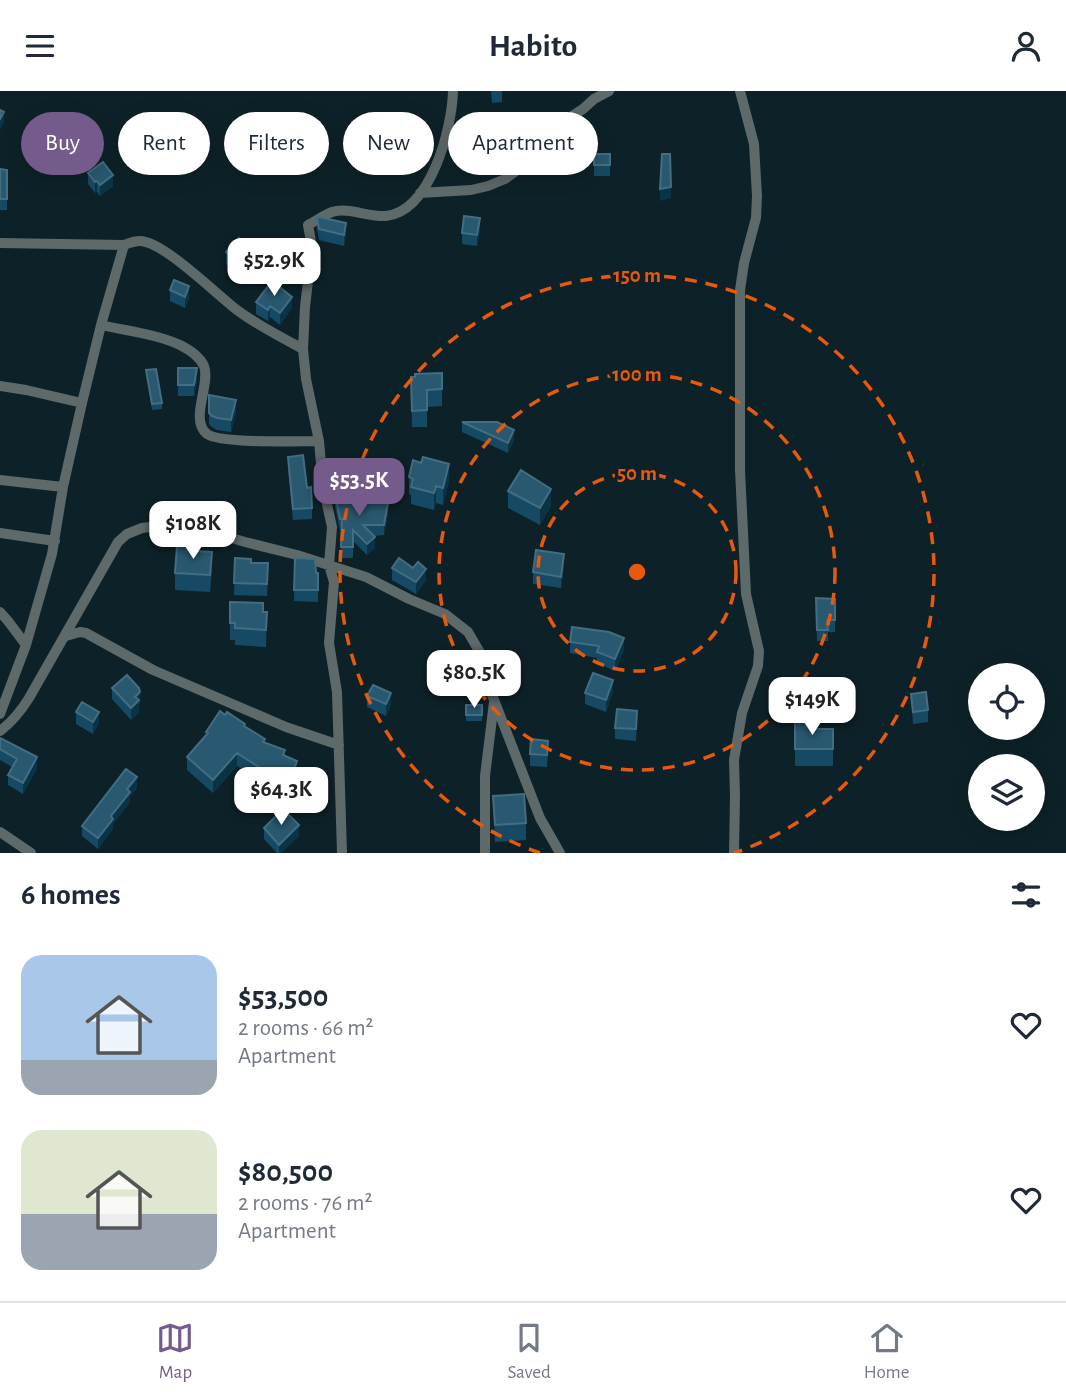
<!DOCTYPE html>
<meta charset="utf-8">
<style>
:root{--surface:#fff;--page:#f2f2f3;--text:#1f2937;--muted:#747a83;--line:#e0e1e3;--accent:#745b8c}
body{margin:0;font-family:"Alegreya Sans",sans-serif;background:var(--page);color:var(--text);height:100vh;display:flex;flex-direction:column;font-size:26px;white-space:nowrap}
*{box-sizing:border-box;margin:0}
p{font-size:23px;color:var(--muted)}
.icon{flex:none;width:38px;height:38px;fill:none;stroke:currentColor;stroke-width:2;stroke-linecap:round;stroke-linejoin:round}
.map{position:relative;height:762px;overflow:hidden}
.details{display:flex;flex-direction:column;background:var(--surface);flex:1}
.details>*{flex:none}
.hud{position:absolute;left:21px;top:21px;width:700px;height:63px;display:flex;gap:14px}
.buttons{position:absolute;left:968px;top:572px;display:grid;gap:14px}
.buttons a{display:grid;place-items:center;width:77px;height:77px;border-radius:50%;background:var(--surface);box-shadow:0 4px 18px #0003;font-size:35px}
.price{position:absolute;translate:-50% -60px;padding:0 16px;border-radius:14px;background:#fff;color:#222;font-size:23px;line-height:46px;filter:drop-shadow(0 2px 4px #0008)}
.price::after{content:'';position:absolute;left:50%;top:42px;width:21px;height:16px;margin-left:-10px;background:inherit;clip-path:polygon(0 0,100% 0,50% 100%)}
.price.current{background:var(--accent);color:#fff}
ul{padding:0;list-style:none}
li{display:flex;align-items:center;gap:21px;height:175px;padding:0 21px}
li span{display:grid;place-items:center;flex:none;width:196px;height:140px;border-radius:21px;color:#555}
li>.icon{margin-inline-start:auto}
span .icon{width:84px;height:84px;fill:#fffc;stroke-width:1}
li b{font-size:30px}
h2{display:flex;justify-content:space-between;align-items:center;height:84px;padding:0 21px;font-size:30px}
.pill{padding:0 24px;border-radius:32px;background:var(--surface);box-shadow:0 4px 18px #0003;font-size:24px;line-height:63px}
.pill.current{background:var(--accent);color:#fff}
header{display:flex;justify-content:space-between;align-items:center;height:91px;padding:0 21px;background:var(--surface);font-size:32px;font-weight:700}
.menu{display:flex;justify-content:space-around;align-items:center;height:98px;border-top:2px solid var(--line);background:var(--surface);font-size:19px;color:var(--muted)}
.menu a{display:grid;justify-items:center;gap:4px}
.menu .current{color:var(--accent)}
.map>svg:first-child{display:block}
</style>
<header><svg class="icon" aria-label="menu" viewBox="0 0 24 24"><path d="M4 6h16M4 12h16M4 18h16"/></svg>Habito<svg class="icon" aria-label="person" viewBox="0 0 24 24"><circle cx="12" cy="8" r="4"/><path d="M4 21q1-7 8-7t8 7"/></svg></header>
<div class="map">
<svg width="1066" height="762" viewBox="0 0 1066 762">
<rect width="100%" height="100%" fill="#0d2228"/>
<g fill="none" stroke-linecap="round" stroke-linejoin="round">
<path stroke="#5e6969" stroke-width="10" d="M420,102L471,99L488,95L505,88L527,72L543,58L563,31L583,18L594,8L609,0
M0,152L124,154
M101,234C127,240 156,243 180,254C188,258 200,266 204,275C211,293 189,329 207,343C221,353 299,350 319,350
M0,295L26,299L82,312
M0,389L63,396
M0,442L55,450
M0,521L8,530L26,554
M66,545L80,541L86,542L153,579L286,636L339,654
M0,623L26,554L52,463L63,396L82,312L101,234L124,154C129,152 134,150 140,150C163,150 216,203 237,219C257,234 280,246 303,258
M0,640C12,631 21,620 29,607L118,451L127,443L142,437L181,432L245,451L297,464L366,486L409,508L445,523L468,541L482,565L489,596L540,727L560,762
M0,741L31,762
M342,762L337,601L329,552L334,491L329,474L332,436L323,395L319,350L306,288L303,258L305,216L312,156L308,134C316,130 324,124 332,121C348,116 368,126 386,125C431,120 452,37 453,0
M485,762V685L494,611
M734,762L735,705L734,669L742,622L758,575L759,560L746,503L740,379V199L744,172L756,127L757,105L754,53L740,0"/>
</g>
<path fill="#164963" d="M491,0H502V11L492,12Z
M573,43L571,63L556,62V51Z
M594,63H610V85H594Z
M0,78L7,79V119H0Z
M88,82L113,95L100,105L97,101L95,102L88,93Z
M317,127L346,144L344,155L319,149L317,138Z
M480,139L477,155L462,153V142Z
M226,161L249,167L236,182L226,173Z
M170,199L189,207L185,217L170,210Z
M256,211L292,217L280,234L270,226L268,230L256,223Z
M178,277L197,289L194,305H178Z
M146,279L162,312V318L152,319Z
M442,282V315L427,316V336H412L411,286Z
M209,304L236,321L231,341L217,339L212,336L209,333Z
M462,331L514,349L508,362L462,341Z
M288,366L307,397L312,417V428L293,429L288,377Z
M409,386L449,390L443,414L436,412L434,419L411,413V404L409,403Z
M508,400L551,415L540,434L508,417Z
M335,404L361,409L388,422L384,444L374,445L375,457L367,464L353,450V467H341L342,439H340L335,415Z
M197,460L212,478L210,501L175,499V482Z
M235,467L251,472L268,484L267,505L234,504Z
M295,467L316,482H318V511L294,510Z
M564,475L561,497L533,493V481Z
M392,477L426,489L416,503L392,489Z
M816,507L835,508V541H828V550H817Z
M230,511L263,521H267L266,556L235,554V549H230Z
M570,551L624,559L615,580L597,572V567L570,562Z
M112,597L140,612L139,614V621L131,629L112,608Z
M613,600L606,621L585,613V602Z
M911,603L928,619V631L913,633Z
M367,605L391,614L386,625L367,616Z
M466,614H482V630H466Z
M76,621L99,632L93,643L76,633Z
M225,624L245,636L265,652L285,665L297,683L290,702L265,693L237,675L213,702L187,679V666L206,644V641Z
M795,629L811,638H833V675H795Z
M637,631L636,650L615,648V637Z
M0,647L37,677L23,703L8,694V684L12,676L0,669Z
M548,661L547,676L530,675V663Z
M137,697L130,705V711L113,733V738L98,758L82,745V735Z
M493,705L526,732V749L495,751Z
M264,737L299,745L281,762H277L264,748Z"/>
<path fill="#0a3346" d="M4,21V32L0,39V28Z
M113,84V95L100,105V94Z
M97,90V101L95,102V91Z
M671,96V107L660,110V98Z
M480,127V139L477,155V144Z
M346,132V144L344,155V144Z
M249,156V167L236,182V171Z
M189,195V207L185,217V206Z
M292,206V217L280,234V222Z
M270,215V226L268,230V219Z
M197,277V289L194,305V294Z
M236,309V321L231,341V329Z
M514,339V349L508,362V352Z
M449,373V390L443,414V397Z
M436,395V412L434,419V402Z
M551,398V415L540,434V417Z
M388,412V422L384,444V434Z
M375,446V457L367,464V453Z
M564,463V475L561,497V486Z
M426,478V489L416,503V491Z
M624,547V559L615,580V568Z
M613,589V600L606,621V609Z
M140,601L139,621L131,629V617L135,606Z
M391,602V614L386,625V613Z
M99,621V632L93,643V631Z
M237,662V675L213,702V689Z
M37,666V677L23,703V692Z
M297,670V683L290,702V689Z
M137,686V697L130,705V711L113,733V738L98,758V747L127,698Z
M299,734V745L281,762H279V754Z"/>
<path fill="#295970" stroke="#436d82" stroke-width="2" d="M0,19L4,21L0,28Z
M565,30L573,31L571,52L556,51V42Z
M594,63H610V74H594Z
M662,63H670L671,96L660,98Z
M103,71L113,84L100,94L97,90L95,91L88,82Z
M0,78L7,79V108H0Z
M464,125L480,127L477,144L462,142Z
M319,126L346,132L344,144L319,138L317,127Z
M239,147L249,156L236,171L226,161Z
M174,189L189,195L185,206L170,199Z
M272,190L292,206L280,222L270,215L268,219L256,211Z
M178,277H197L194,294H178Z
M156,278L162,312L152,313L146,279Z
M442,282V298L427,299V319L412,320L411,286H415V283Z
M209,304L236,309L231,329L217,327L212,325L209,322Z
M462,331H497L514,339L508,352Z
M303,364L307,397L311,396L312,417L293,418L288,366Z
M423,366L449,373L443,397L436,395L434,402L411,396L413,388L409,386L413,369L421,372Z
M521,379L551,398L540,417L508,400Z
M335,404L362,405L361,409L388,412L384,434H363L375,446L367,453L353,439V456H341L342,428H340Z
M177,455L197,456L196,460L212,461L210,484L175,482Z
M536,459L564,463L561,486L533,481Z
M235,467L251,468V472H268L267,493L234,492Z
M295,467L315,468L316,482H318V499H294Z
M399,467L413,477L418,471L426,478L416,491L392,477Z
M816,507L835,508V529H827L828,539H817Z
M230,511L263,512V521H267L266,539L235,537V532H230Z
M572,536L609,541L624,547L615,568L597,561L599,555L570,551Z
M593,582L613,589L606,609L585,602Z
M127,584L139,597L140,601L135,606L139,609L131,617L112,597Z
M373,594L391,602L386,613L367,605Z
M926,601L928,619L913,621L911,603Z
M82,611L99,621L93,631L76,621Z
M466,614H482V624H466Z
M617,618L637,620L636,638L615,637Z
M220,620L225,624L227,621L245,633L244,635L265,648L263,651L285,659L283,664L297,670L290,689L265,680L237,662L213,689L187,666L208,642L206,641Z
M795,629H811V638H833V658H795Z
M0,647L37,666L23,692L8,684L17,668L0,658Z
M531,648L548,650L547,664L530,663Z
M126,678L137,686L127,698L130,701L111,725L113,728L98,747L82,735Z
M524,703L526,732L495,734L493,705Z
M283,718L299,734L279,754L264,737Z"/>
<g fill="none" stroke="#e8590c" stroke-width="3.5" stroke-dasharray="12 9">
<circle cx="637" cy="481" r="99"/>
<circle cx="637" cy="481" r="198"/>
<path d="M540 762A297 297 0 1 1 734 762"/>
</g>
<circle cx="637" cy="481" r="10" fill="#e8590c" stroke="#0d2228" stroke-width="3.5"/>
<g font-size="21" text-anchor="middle" font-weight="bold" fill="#e8590c" stroke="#0d2228" stroke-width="7" stroke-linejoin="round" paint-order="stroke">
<text x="637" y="191">150 m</text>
<text x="637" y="290">100 m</text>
<text x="637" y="389">50 m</text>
</g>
</svg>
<div class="buttons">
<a><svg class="icon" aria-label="locate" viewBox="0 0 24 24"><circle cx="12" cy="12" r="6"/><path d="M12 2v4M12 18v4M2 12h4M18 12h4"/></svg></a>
<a><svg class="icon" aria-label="layers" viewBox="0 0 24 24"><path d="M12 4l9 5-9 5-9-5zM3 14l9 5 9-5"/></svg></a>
</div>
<b class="price" style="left:274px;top:207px">$52.9K</b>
<b class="price current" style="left:359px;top:427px">$53.5K</b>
<b class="price" style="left:193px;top:470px">$108K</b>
<b class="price" style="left:474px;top:619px">$80.5K</b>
<b class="price" style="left:812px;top:646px">$149K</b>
<b class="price" style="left:281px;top:736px">$64.3K</b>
<div class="hud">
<a class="pill current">Buy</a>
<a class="pill">Rent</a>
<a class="pill">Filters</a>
<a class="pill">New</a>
<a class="pill">Apartment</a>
</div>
</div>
<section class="details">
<h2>6 homes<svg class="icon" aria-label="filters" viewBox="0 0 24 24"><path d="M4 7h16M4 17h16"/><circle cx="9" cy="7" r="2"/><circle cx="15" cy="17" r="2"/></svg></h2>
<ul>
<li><span style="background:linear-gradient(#a9c7e8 75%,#9aa5b1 0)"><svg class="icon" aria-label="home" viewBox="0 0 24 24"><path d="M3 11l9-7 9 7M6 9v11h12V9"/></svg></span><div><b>$53,500</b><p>2 rooms · 66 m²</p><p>Apartment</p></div><svg class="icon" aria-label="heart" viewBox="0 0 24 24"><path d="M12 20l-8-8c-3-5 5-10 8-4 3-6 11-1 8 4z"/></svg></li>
<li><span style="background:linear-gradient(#dfe7d0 60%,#9aa5b1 0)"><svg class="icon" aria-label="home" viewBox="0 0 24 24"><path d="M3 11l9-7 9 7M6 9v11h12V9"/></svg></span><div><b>$80,500</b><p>2 rooms · 76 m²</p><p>Apartment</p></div><svg class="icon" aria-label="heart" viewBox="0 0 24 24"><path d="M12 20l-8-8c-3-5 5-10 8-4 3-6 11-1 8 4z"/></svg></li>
</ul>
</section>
<nav class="menu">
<a class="current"><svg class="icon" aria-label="map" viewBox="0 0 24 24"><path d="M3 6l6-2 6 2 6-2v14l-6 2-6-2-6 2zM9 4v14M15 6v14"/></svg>Map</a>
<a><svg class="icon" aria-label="saved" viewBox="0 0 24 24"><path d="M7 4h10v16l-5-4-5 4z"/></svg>Saved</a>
<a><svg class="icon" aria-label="home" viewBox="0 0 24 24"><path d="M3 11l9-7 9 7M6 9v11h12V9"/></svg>Home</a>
</nav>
